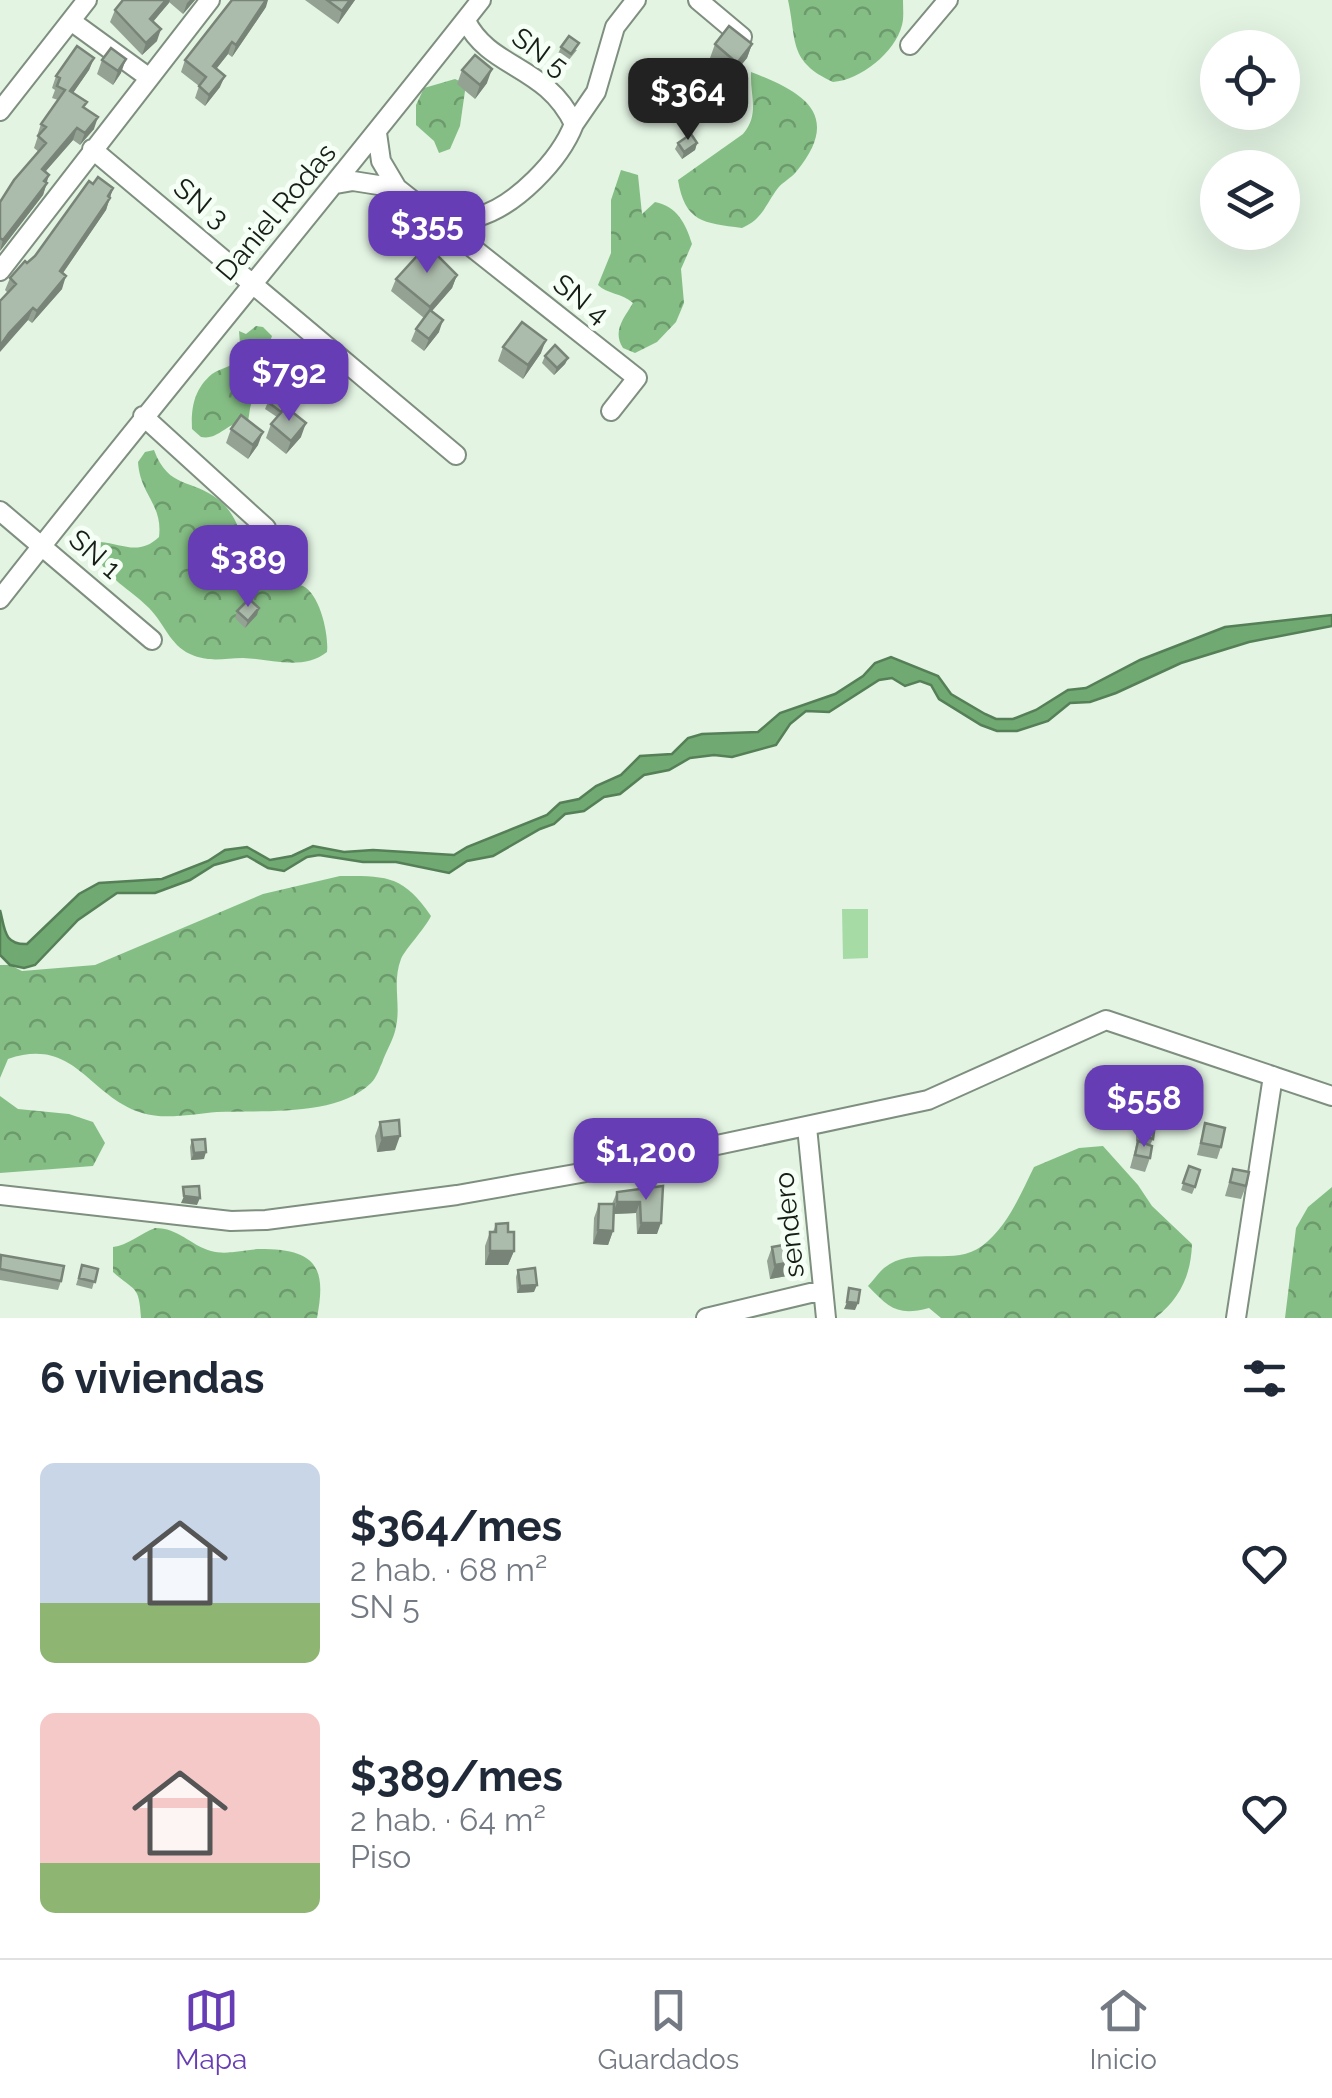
<!DOCTYPE html>
<html lang="es">
<meta charset="utf-8">
<style>
:root{--surface:#fff;--page:#f2f2f3;--text:#1f2937;--muted:#747a83;--line:#e0e1e3;--accent:#673db5}
body{margin:0;font-family:Raleway,sans-serif;background:var(--page);color:var(--text);height:100vh;display:flex;flex-direction:column;font-size:38px;white-space:nowrap}
*{box-sizing:border-box;margin:0}
p{font-size:32px;color:var(--muted)}
.icon{flex:none;width:55px;height:55px;fill:none;stroke:currentColor;stroke-width:2;stroke-linecap:round;stroke-linejoin:round}
.map{position:relative;height:1318px;overflow:hidden}
.details{display:flex;flex-direction:column;background:var(--surface);flex:1}
.details>*{flex:none}
.fabs{position:absolute;left:1200px;top:30px;display:grid;gap:20px}
.fabs a{display:grid;place-items:center;width:100px;height:100px;border-radius:50%;background:var(--surface);box-shadow:0 10px 40px #0002;font-size:50px}
.price{position:absolute;translate:-50% -85px;padding:0 22px;border-radius:20px;background:var(--accent);color:#fff;font-size:32px;line-height:65px;filter:drop-shadow(0 2px 5px #0008)}
.price::after{content:'';position:absolute;left:50%;top:60px;width:30px;height:22px;margin-left:-15px;background:inherit;clip-path:polygon(0 0,100% 0,50% 100%)}
.price.current{background:#222;color:#fff}
ul{padding:0;list-style:none}
li{display:flex;align-items:center;gap:30px;height:250px;padding:0 40px}
li span{display:grid;place-items:center;flex:none;width:280px;height:200px;border-radius:15px;color:#555}
li>.icon{margin-inline-start:auto}
span .icon{width:120px;height:120px;fill:#fffc;stroke-width:1}
li b{font-size:42px}
h2{display:flex;justify-content:space-between;align-items:center;height:120px;padding:0 40px;font-size:42px}
.tabs{display:flex;justify-content:space-around;align-items:center;height:140px;border-top:2px solid var(--line);background:var(--surface);font-size:28px;color:var(--muted)}
.tabs a{display:grid;justify-items:center;gap:5px}
.tabs .current{color:var(--accent)}
.map>svg:first-child{display:block}
</style>
<div class="map">
<svg width="1332" height="1318" viewBox="0 0 1332 1318">
<defs>
<pattern id="forest-crowns" width="20" height="18" patternUnits="userSpaceOnUse" patternTransform="scale(2.5)"><rect width="20" height="18" fill="#85be85"/><path d="M2 6a3 3 0 1 1 6 0M12 15a3 3 0 1 1 6 0" fill="none" stroke="#6c9a6c"/></pattern>
</defs>
<rect width="100%" height="100%" fill="#e3f4e3"/>
<path fill="url(#forest-crowns)" d="M788,0H903C903,8 904,18 902,25C895,53 860,80 833,82C788,61 797,41 788,0Z
M751,72C806,93 842,116 796,172C791,178 783,182 778,188C765,205 763,219 742,228C703,223 685,222 678,180L743,134C760,114 750,97 751,72Z
M455,79L466,84L460,126L450,149L439,153L434,141L416,125V105L424,88Z
M621,170L638,175L642,214L655,202C677,206 686,224 692,244L681,269L684,303L676,322L657,342L635,353L623,348C612,331 624,318 633,303C622,293 607,294 598,285L611,253V200Z
M256,326L263,327L272,336L266,353L267,359L277,367C271,385 261,386 253,400C249,406 250,416 247,424C229,418 220,441 201,437L192,429C191,408 194,389 212,374C222,367 232,368 241,357L239,331L246,334Z
M154,450C169,490 192,478 219,500C247,523 242,562 263,581C275,585 292,581 303,586C320,594 329,635 327,652C303,671 271,659 243,658C224,658 210,663 190,654C170,645 164,623 149,608C129,588 108,580 95,553L100,542C123,544 139,556 159,537C163,504 140,495 138,462L145,452Z
M340,876C387,876 403,875 431,916C424,930 406,948 401,959C392,982 401,1005 396,1027C394,1039 386,1051 382,1063C379,1069 377,1077 371,1083C337,1117 263,1110 217,1112C193,1114 165,1120 142,1113C88,1096 75,1036 8,1059L0,1078V965H10L22,971L95,965L263,894Z
M0,1096L18,1109L69,1114L93,1122L105,1143L93,1166L0,1173Z
M1103,1146L1138,1185L1152,1206L1192,1244C1191,1275 1180,1299 1155,1318H941L929,1308C898,1316 890,1309 868,1286C873,1281 878,1273 884,1268C912,1245 954,1267 982,1246C1008,1226 1020,1195 1034,1167L1079,1148Z
M1332,1187V1318H1285L1296,1228L1308,1207Z
M155,1228C179,1228 190,1245 211,1251C229,1256 247,1248 265,1249C319,1250 326,1271 317,1318H141C139,1284 135,1292 113,1272V1247C127,1246 141,1233 155,1228Z"/>
<path fill="#a6dba6" d="M842,909H868V958L843,959Z"/>
<path fill="#70a971" stroke="#557f56" stroke-width="2.5" d="M1332,615V626L1249,642L1181,663L1116,693L1090,702L1070,703L1048,721L1017,731H997L981,725L939,699L931,685L920,681L905,686L892,678L879,680L829,712L806,711L790,724L776,745L732,757L714,755L690,758L669,770L644,775L620,794L604,797L584,811L565,814L554,824L540,829L493,856L467,861L449,873L396,862H363L319,855L307,857L284,871L268,868L247,856L214,865L190,880L155,893H117L78,920L35,965L24,968L10,965L0,955V910C5,928 3,945 27,944L79,894L99,883L162,879L208,861L225,850L247,847L270,860L292,856L313,846L344,852L373,850L454,855L467,847L547,815L560,803L579,799L596,786L621,775L640,756L672,754L688,738L702,734L758,732L780,713L835,694L863,676L875,663L891,657L938,676L951,694L985,714L996,719H1013L1036,710L1068,690L1086,688L1140,660L1225,627Z"/>
<g fill="none" stroke-linecap="round" stroke-linejoin="round">
<g stroke="#7f8f7f" stroke-width="22">
<path id="minor" d="M698,0L742,37
M71,21L148,77
M910,45L948,0
M0,111L87,0
M574,124L596,92L615,27L636,0
M377,133L381,161L397,188L637,378L611,411
M92,149L456,455
M336,184L353,181L397,188
M429,213C445,216 462,221 477,217C516,206 560,160 574,124C546,65 490,69 466,21
M0,271L210,0
M143,416L266,528
M0,511L152,640
M0,599C158,397 323,201 481,0
M807,1127L826,1318
M0,1195L231,1221L266,1220L457,1195L609,1168L928,1100L1106,1020L1332,1096
M706,1318L823,1290
M1236,1318L1273,1076"/>
</g>
<use href="#minor" stroke="#fff" stroke-width="18"/>
</g>
<path fill="#94a294" d="M123,0H195L183,14L169,2L153,22L157,41L142,55L110,22L115,10Z
M305,0H355L338,24Z
M266,7L232,57L228,54L216,69L220,87L205,106L195,98L199,86L181,72L185,60Z
M715,44H752L747,58L732,76L710,58Z
M561,47L577,50L568,61L558,54Z
M94,58L89,70L73,93L85,108L94,129L80,145L73,140L45,172L47,183L43,195L0,251V202L39,152L34,148L38,136H37L41,124L58,100L52,98L55,90L52,88L56,76Z
M102,60L121,73L113,85L97,74Z
M462,70L487,83L475,99L457,84Z
M688,77L715,98L707,109L683,91Z
M678,143H697L695,150L682,159L675,149Z
M93,184L113,188L106,210L63,273L62,289L32,323L28,320L4,346L8,293L5,290L10,278L35,256Z
M457,275L452,288L432,311L439,332L424,351L411,341L416,329L424,318L391,291L396,279Z
M503,347L541,353L523,379L498,361Z
M545,356L568,358L565,364L554,375L542,363Z
M315,373L313,380L306,389L302,386L287,408L301,437L286,454L266,438L271,424L277,417L265,409L268,402L298,379L300,375Z
M231,429L258,445L248,459L226,443Z
M259,608L257,615L245,628L235,618L237,611Z
M1139,1121L1153,1139L1150,1145V1158L1145,1172L1130,1168L1137,1142L1136,1141V1128Z
M380,1122L395,1150L377,1152L375,1136Z
M1205,1123L1221,1147L1217,1159L1197,1155Z
M192,1140L204,1159L191,1160L190,1147Z
M1189,1166L1195,1187L1192,1194L1181,1190Z
M1233,1169L1246,1186L1241,1199L1225,1196Z
M663,1186L657,1234H637L636,1213L614,1214L613,1231L608,1245L593,1244L594,1218L599,1204H612L617,1192Z
M496,1224L514,1251L508,1265H485V1246L490,1232H493Z
M772,1247L792,1262L787,1276L770,1279L767,1261Z
M0,1259L61,1281L58,1290L0,1280Z
M82,1265L98,1269L92,1289L76,1285Z
M518,1270L534,1292L517,1293L516,1277Z"/>
<path fill="#788478" d="M166,0H170L169,3L145,31L150,19Z
M190,0H195L183,14L187,3Z
M266,0H268L266,7L232,57L236,45Z
M350,0H355L338,24L342,11Z
M161,29L157,41L142,55L146,43Z
M232,42L228,54L209,78L213,66Z
M752,44L747,58L732,76L737,63Z
M94,58L89,70L66,103L70,91Z
M126,59L121,73L113,85L118,71Z
M492,69L487,83L475,99L480,85Z
M225,76L220,87L205,106L209,95Z
M720,84L715,98L707,109L712,95Z
M98,117L94,129L80,145L85,133Z
M77,128L73,140L37,181L42,169Z
M697,143L695,150L682,159L684,152Z
M49,175L43,195L0,251L3,240Z
M113,188L106,210L56,283L60,271Z
M457,275L452,288L425,319L430,307Z
M66,276L62,289L32,323L37,311Z
M33,308L28,320L0,352V346L9,333Z
M443,320L439,332L424,351L429,339Z
M546,340L541,353L523,379L528,365Z
M568,358L565,364L554,375L557,368Z
M303,383L300,390L279,419L281,412Z
M306,423L301,437L286,454L291,441Z
M263,432L258,445L248,459L253,445Z
M259,608L257,615L245,628L248,621Z
M400,1136L395,1150L377,1152L382,1138Z
M206,1152L204,1159L191,1160L194,1153Z
M184,1196L200,1198L197,1205L181,1203Z
M617,1202H640L636,1213L613,1214Z
M641,1223H661L657,1234H637Z
M598,1230L613,1231L608,1245L593,1244Z
M490,1251H514L508,1265H485Z
M792,1262L787,1276L770,1279L775,1265Z
M537,1285L534,1292L517,1293L520,1286Z
M847,1302L858,1303L855,1310L844,1309Z"/>
<path fill="#acbcac" stroke="#788478" stroke-width="2.5" d="M123,0H166L150,19L161,29L146,43L115,10Z
M232,0H266L236,45L232,42L213,66L225,76L209,95L199,86L206,77L185,60Z
M327,0H350L342,11Z
M729,26L752,44L737,63L715,44Z
M569,36L579,43L571,54L561,47Z
M77,46L94,58L70,91L87,102L83,107L98,117L85,133L77,128L42,169L49,175L44,181L47,183L3,240L0,238V202L14,180L46,143L38,136L46,127L41,124L65,90L57,86L60,78L56,76Z
M111,48L126,59L118,71L102,60Z
M475,55L492,69L480,85L462,70Z
M696,66L720,84L712,95L688,77Z
M691,134L697,143L684,152L678,143Z
M98,177L113,188L108,196L110,198L60,271L66,276L37,311L33,308L9,333L0,346V301L16,284L10,278L25,261L27,263L35,256L89,181L93,184Z
M427,245L457,275L430,307L396,279Z
M430,310L443,320L429,339L416,329Z
M522,322L546,340L528,365L503,347Z
M555,345L568,358L557,368L545,356Z
M306,367L315,373L309,382L300,375Z
M292,375L303,383L281,412L268,402Z
M286,407L306,423L291,441L271,424Z
M241,415L263,432L253,445L231,429Z
M249,599L259,608L248,621L237,611Z
M399,1120L400,1136L382,1138L380,1122Z
M1139,1121L1155,1124L1153,1139L1138,1134Z
M1205,1123L1225,1128L1221,1147L1201,1143Z
M205,1139L206,1152L194,1153L192,1140Z
M1138,1141L1152,1146L1150,1158L1135,1155Z
M1189,1166L1200,1170L1195,1187L1183,1183Z
M1233,1169L1249,1172L1246,1186L1230,1182Z
M199,1186L200,1198L184,1196L183,1187Z
M663,1186L661,1223H641L640,1202H617V1192Z
M599,1204H614L613,1231L598,1230Z
M508,1223V1232H514V1251H490V1232H496V1224Z
M789,1244L792,1262L775,1265L772,1247Z
M1,1255L64,1266L61,1281L0,1269Z
M82,1265L98,1269L95,1282L79,1278Z
M535,1268L537,1285L520,1286L518,1270Z
M849,1288L860,1290L858,1303L847,1302Z"/>
<g text-anchor="middle" dominant-baseline="central" stroke-width="10" stroke-linejoin="round" paint-order="stroke">
<g font-size="28" fill="#171d17" stroke="#f5fff5">
<text transform="translate(540 52) rotate(36)">SN 5</text>
<text transform="translate(201 203) rotate(39)">SN 3</text>
<text transform="translate(276 212) rotate(-50)">Daniel Rodas</text>
<text transform="translate(581 299) rotate(38)">SN 4</text>
<text transform="translate(95 554) rotate(41)">SN 1</text>
<text transform="translate(789 1225) rotate(-96)">sendero</text>
</g>
</g>
</svg>
<div class="fabs">
<a><svg class="icon" aria-label="locate" viewBox="0 0 24 24"><circle cx="12" cy="12" r="6"/><path d="M12 2v4M12 18v4M2 12h4M18 12h4"/></svg></a>
<a><svg class="icon" aria-label="layers" viewBox="0 0 24 24"><path d="M12 4l9 5-9 5-9-5zM3 14l9 5 9-5"/></svg></a>
</div>
<b class="price current" style="left:688px;top:143px">$364</b>
<b class="price" style="left:427px;top:276px">$355</b>
<b class="price" style="left:289px;top:424px">$792</b>
<b class="price" style="left:248px;top:610px">$389</b>
<b class="price" style="left:1144px;top:1150px">$558</b>
<b class="price" style="left:646px;top:1203px">$1,200</b>
</div>
<section class="details">
<h2>6 viviendas<svg class="icon" aria-label="filters" viewBox="0 0 24 24"><path d="M4 7h16M4 17h16"/><circle cx="9" cy="7" r="2"/><circle cx="15" cy="17" r="2"/></svg></h2>
<ul>
<li><span style="background:linear-gradient(#c9d6e8 70%,#8fb573 0)"><svg class="icon" aria-label="home" viewBox="0 0 24 24"><path d="M3 11l9-7 9 7M6 9v11h12V9"/></svg></span><div><b>$364/mes</b><p>2 hab. · 68 m²</p><p>SN 5</p></div><svg class="icon" aria-label="heart" viewBox="0 0 24 24"><path d="M12 20l-8-8c-3-5 5-10 8-4 3-6 11-1 8 4z"/></svg></li>
<li><span style="background:linear-gradient(#f6c9c9 75%,#8fb573 0)"><svg class="icon" aria-label="home" viewBox="0 0 24 24"><path d="M3 11l9-7 9 7M6 9v11h12V9"/></svg></span><div><b>$389/mes</b><p>2 hab. · 64 m²</p><p>Piso</p></div><svg class="icon" aria-label="heart" viewBox="0 0 24 24"><path d="M12 20l-8-8c-3-5 5-10 8-4 3-6 11-1 8 4z"/></svg></li>
</ul>
</section>
<nav class="tabs">
<a class="current"><svg class="icon" aria-label="map" viewBox="0 0 24 24"><path d="M3 6l6-2 6 2 6-2v14l-6 2-6-2-6 2zM9 4v14M15 6v14"/></svg>Mapa</a>
<a><svg class="icon" aria-label="saved" viewBox="0 0 24 24"><path d="M7 4h10v16l-5-4-5 4z"/></svg>Guardados</a>
<a><svg class="icon" aria-label="home" viewBox="0 0 24 24"><path d="M3 11l9-7 9 7M6 9v11h12V9"/></svg>Inicio</a>
</nav>
